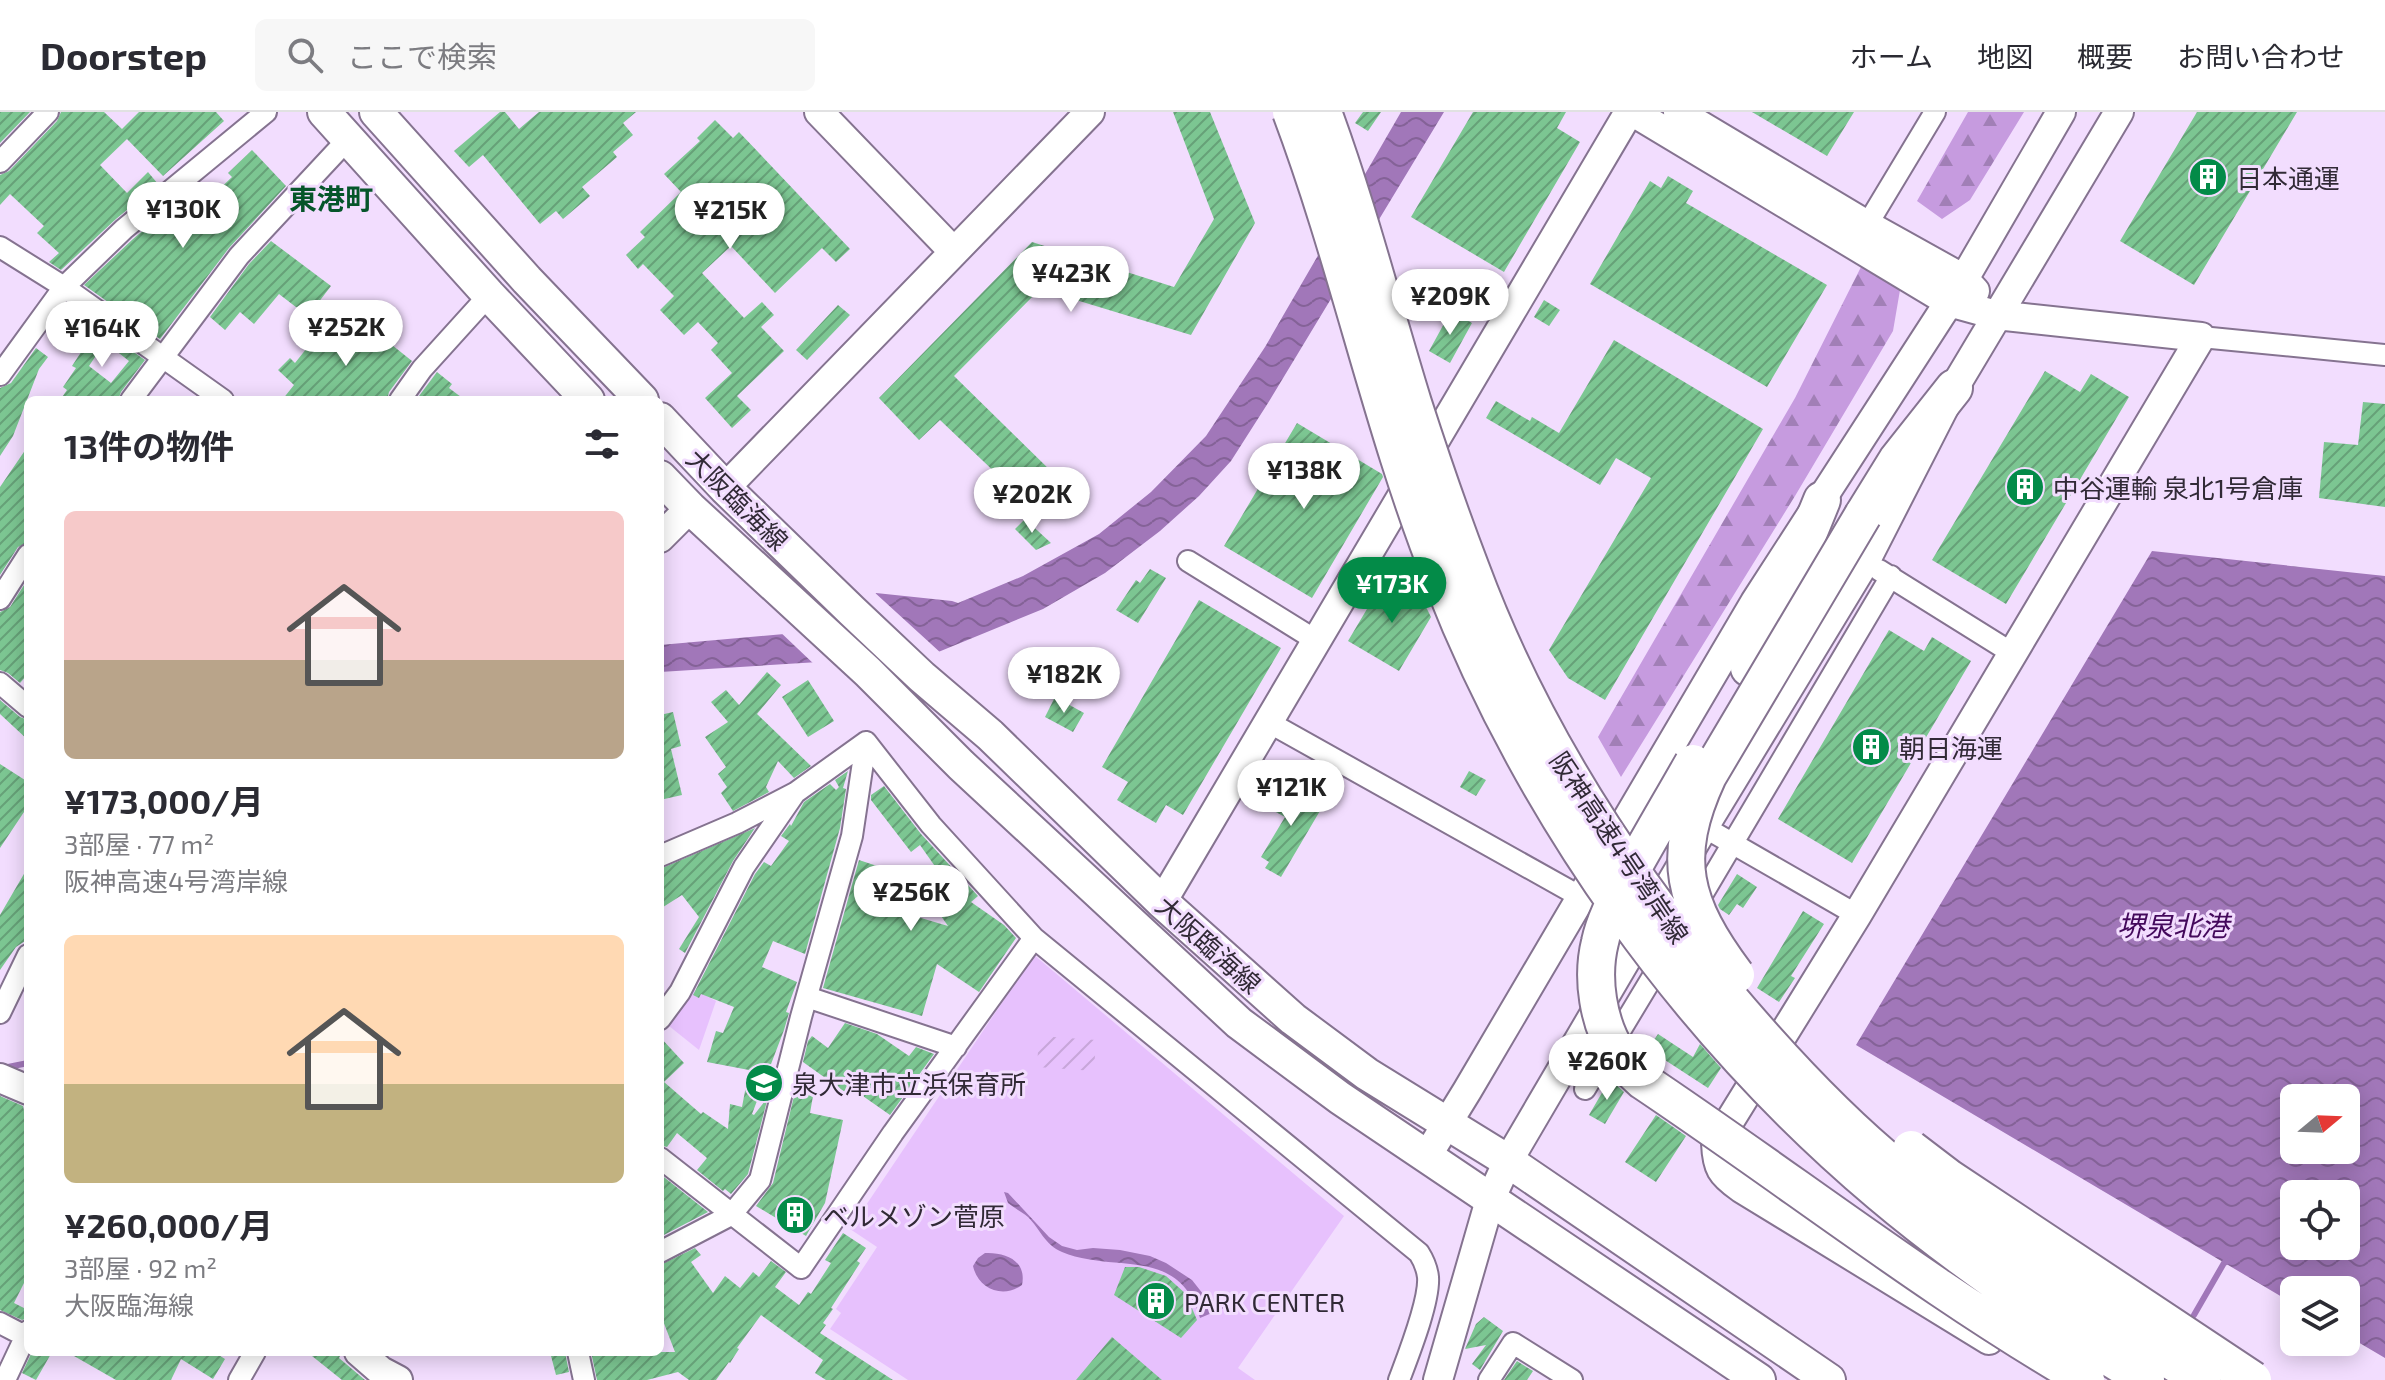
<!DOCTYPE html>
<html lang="ja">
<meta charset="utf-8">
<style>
:root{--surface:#fff;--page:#f7f7f7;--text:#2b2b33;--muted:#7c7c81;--line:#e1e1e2;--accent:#038b48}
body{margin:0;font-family:"Exo 2","Noto Sans JP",sans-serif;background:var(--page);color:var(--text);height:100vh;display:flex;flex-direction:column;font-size:30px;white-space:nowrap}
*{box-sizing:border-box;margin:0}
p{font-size:26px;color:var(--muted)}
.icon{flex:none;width:44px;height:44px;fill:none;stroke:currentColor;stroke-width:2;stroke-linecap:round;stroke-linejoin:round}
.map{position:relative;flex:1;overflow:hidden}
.side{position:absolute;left:24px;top:284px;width:640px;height:960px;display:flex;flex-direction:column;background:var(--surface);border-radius:12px;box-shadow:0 4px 20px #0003}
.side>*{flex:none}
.needle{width:52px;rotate:71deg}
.fabs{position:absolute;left:2280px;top:972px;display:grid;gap:16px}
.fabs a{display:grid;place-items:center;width:80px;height:80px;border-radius:12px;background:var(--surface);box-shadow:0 4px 20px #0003;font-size:40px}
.price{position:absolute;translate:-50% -68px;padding:0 18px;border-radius:28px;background:#fff;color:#222;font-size:26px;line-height:52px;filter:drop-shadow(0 2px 4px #0008)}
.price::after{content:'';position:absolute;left:50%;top:48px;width:24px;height:18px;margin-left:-12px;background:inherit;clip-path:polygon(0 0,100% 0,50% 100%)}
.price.current{background:var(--accent);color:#fff}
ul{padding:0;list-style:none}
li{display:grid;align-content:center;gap:16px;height:424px;padding:0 40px}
li span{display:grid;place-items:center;height:248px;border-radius:12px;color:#555}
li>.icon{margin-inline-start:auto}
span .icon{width:144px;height:144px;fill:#fffc;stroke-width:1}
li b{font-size:34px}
h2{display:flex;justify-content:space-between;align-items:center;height:96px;padding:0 40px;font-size:34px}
header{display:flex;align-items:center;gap:48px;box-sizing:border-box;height:112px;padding:0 40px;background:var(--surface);border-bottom:2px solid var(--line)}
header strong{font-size:38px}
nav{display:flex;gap:44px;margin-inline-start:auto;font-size:28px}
.search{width:560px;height:72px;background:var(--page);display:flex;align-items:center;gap:20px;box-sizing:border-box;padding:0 28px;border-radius:12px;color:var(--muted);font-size:30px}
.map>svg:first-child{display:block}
</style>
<header>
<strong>Doorstep</strong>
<div class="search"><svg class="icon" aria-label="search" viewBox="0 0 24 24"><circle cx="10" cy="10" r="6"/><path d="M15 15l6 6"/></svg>ここで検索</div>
<nav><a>ホーム</a><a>地図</a><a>概要</a><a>お問い合わせ</a></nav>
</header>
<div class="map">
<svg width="2385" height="1268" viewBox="0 0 2385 1268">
<defs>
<pattern id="forest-firs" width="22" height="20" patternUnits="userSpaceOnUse" patternTransform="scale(2)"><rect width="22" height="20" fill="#c69bdf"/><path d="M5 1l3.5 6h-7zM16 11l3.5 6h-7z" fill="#a17fb6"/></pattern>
<pattern id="garden-furrows" width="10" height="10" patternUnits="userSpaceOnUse" patternTransform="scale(2)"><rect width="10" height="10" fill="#e7c1fd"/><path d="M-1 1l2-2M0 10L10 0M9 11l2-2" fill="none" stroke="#c7a6d9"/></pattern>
<pattern id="water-waves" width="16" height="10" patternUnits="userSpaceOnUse" patternTransform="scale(2)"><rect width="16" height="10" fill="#a177b9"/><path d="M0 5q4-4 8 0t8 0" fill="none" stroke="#846297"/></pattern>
<pattern id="building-hatch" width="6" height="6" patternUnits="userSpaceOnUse" patternTransform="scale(2)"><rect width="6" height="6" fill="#7cc692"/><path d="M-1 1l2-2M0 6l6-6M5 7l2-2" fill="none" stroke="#66a178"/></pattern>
</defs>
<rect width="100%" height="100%" fill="#f2ddfe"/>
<path fill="url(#forest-firs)" d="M1968,0H2024L1970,88L1942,107L1917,89Z
M1861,155L1900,178L1893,219L1795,384L1621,665L1598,625L1795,286Z"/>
<path fill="#e7c1fd" d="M1034,843L1344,1104L1238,1256L1255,1268H908L830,1217L841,1201L836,1197L877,1135L850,1117Z
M691,876L716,889L699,938L669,914Z"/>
<path fill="url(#garden-furrows)" d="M1039,924L1096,928L1094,959L1037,955Z"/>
<path fill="url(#water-waves)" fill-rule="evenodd" d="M1401,0H1444L1268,291L1231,349L1199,384L1160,419L1105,461L1043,497L931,543L660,560V533L840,517L876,481L952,489L958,491L1023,464L1099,422L1151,380L1206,324L1265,235Z
M2152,439L2385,464V1246L2346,1223V1178H2294V1192L1856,933ZM2346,986V1038H2294V986ZM2294,1082H2346V1134H2294Z
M1004,1080L1008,1081L1049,1125L1062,1134L1077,1138L1093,1136L1120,1138L1150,1144L1166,1151L1192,1168L1207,1187L1216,1189L1231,1181L1238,1182V1190L1200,1206C1179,1133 1115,1162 1062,1140C1045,1133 1040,1117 1028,1105C1022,1100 1014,1096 1008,1091Z
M985,1141C1006,1140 1027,1149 1022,1173C1003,1187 978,1177 973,1154L978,1146Z"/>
<path fill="#f2ddfe" d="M873,479L942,542L931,546L883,550L881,548L879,550L816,554L777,517L840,512Z"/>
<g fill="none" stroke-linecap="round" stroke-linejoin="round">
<path stroke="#a177b9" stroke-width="6" d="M3,956L28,951
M2194,1203L2224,1151L2231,1148"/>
</g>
<path fill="url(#building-hatch)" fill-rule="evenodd" d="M0,0H30L0,31Z
M61,0H104L122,17L139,0H216L224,9L163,64L127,27L100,53L127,81L148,60L158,72L116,107L61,158L49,150L59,141L37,121L44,114L10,82L0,93V63L9,59L57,9Z
M500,0H505L519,17L539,0H636L623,11L633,23L613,40L617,45L582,75L590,84L563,107L556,99L540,112L483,43L469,55L454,39Z
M1173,0H1210L1255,111L1191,223L1040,177L954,264L1055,363L1023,387L940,308L919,328L879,286L1032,130L1174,175L1214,107Z
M1363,0H1381L1368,19L1355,11Z
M1473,0H1566L1557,16L1580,30L1504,160L1411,105Z
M1752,0H1854L1827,44Z
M2197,0H2297L2194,173L2120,129Z
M715,8L733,26L739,20L850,137L836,150L822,136L775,181L731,134L702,161L744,206L762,190L774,203L761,215L784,239L737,284L751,298L732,316L705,286L732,261L711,238L718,231L698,210L684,223L660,198L674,184L643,152L638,157L626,143L645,125L640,120L681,80L664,62L700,29L697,26Z
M252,38L286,74L229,136L160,227L84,173L133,127L175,92L199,121L220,97L210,86L232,65L228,61Z
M1668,64L1693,79L1686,91L1827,173L1767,275L1590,172L1650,69L1661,76Z
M271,129L331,174L318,191L329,200L318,212L279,182L254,212L240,200L225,218L210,205L249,152Z
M1544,188L1560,198L1549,214L1534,205Z
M838,193L850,203L807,248L796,238Z
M1451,199L1472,211L1450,251L1429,239Z
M362,209L412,249L389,280L387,288H282L294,273L278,258L290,246L295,251L322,217L342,233Z
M95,213L145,248L121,280L118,288H60L67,278L63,275L76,256L72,254L87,231L84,228ZM105,230L129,249L111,271L89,254Z
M1614,228L1763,317L1605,588L1568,566L1549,538L1651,366L1616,346L1600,373L1486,306L1496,289L1530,309L1532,305L1559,321Z
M36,236L48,245L39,257L13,324L0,344V276L11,271Z
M2045,259L2080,280L2091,262L2129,285L2006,492L1932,448Z
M437,260L452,272L449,276L465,288H416Z
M2363,290L2385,292V395L2319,386L2324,330L2358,333Z
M1297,311L1382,362L1383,365L1312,486L1224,434Z
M28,334V430L18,435L0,463V375Z
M1025,407L1051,431L1036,438L1015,417Z
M1150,457L1166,466L1138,511L1116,498L1136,468L1140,471Z
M1383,470L1407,484L1414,471L1431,505L1399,559L1348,529Z
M24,473L28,475V562L20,571L8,561L0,558V500L10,495Z
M1199,488L1281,536L1183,703L1166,693L1156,711L1117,688L1128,670L1102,655Z
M1889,518L1924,539L1932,525L1971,549L1852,751L1778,707Z
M767,560L781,573L757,602L811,654L794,666L778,649L766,675L769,680L733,699L721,681L727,675L718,662L726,655L705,625L728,610L711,590L726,578L739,593Z
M808,568L834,609L808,625L782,585Z
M1055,585L1084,601L1073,620L1045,605Z
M0,588L20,605L28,608V628L0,602Z
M673,600L681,634L671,637L682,683L660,688V603Z
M0,652L28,670V694L0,736Z
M848,659L843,676L846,677L840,716L805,842L773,829L762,855L797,870L786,900L789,901L784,918L752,1002L754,1003L768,985L748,1062L731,1082L725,1077L723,1079L697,1058L707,1046L677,1021L667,1035L660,1033V925L684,951L664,970L701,1002L703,1000L728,1017L730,992L742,995L749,958L707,950L716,919L723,921L734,895L701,882L699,886L693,883L755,762L764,750L771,754L789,729L781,724L790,712L791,714L804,690L830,672L836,678L839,675L835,668Z
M1469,659L1486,668L1476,684L1460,675Z
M1290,672L1324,692L1281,765L1265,756L1269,750L1261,745L1285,705L1274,699Z
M884,674L921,722L978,784L971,790L1004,813L1016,826L979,880L937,852L922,904L823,876L859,748L880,755L874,775L899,782L894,798L948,814L932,791L951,777L920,733L911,740L871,688V683Z
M755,716L733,749L685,841L679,837L699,805L682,783L660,797V757Z
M28,755V827L16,835L0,858V803Z
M1737,762L1757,775L1743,796L1737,792L1729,803L1720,797L1718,793Z
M1803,799L1824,812L1791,864L1795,866L1779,890L1757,876Z
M845,911L877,922L909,944L916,935L934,942L890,1003L850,975L849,983L803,950L808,929L812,924L828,936Z
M1658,922L1693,945L1700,932L1721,956L1708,976L1648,937Z
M1610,967L1624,980L1605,1012L1589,1003Z
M795,980L813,984L810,1001L843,1008L825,1091L806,1124L756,1094L773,1071Z
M0,984L23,994L28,1016V1163L14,1191L28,1198V1206L22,1208L0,1198Z
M1656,1003L1686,1024L1656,1070L1625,1050Z
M660,1062L708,1100L660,1125Z
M843,1121L866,1136L857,1149L860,1151L831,1196L833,1197L823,1211L826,1213L820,1221L893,1268H826L815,1261L823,1248L761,1203L737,1236L739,1237L730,1251L729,1250L716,1268H689L678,1260L647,1268H597L591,1240H675L660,1201V1153L695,1136L701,1143L691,1150L713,1181L725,1164L740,1176L753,1160L759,1165L771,1149L786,1160L775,1175L799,1193L808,1180L811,1182L831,1151L825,1148Z
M1125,1155H1139L1166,1164L1186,1182L1197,1208L1181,1226L1114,1183Z
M1484,1205L1503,1219L1480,1258L1472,1252L1486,1233L1465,1237L1476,1212Z
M1112,1225L1162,1268H1076Z
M32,1240H52L36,1268L22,1261Z
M67,1240H214L225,1247L213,1267L181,1247L171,1268H116Z
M307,1240H342L339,1246L365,1268H342Z
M550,1240H565L569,1260L556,1263Z
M1517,1249L1533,1259L1527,1268H1504Z"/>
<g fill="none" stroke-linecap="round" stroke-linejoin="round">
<g stroke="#857390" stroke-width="24">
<path id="street" d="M0,50L48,0
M1867,113L1935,0
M0,135L64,175L223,288
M2201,225L2385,243
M0,263L64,175L124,117L266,0
M131,288L239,144L348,27
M400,288L422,257L489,183
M1188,449L1317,529
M1879,458L2012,541
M0,487L28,443
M0,571L28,595
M1270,611L1581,785
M866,630L931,713L1034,826L1419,1141C1424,1149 1427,1156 1428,1165C1430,1189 1408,1244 1399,1268
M1704,715L1857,803
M660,744L737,711L795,681L866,630
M1695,795L1891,464
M807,885L956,935
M0,901L28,843
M660,907L680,880L744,755L795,681
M1585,977L1664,846
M660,1046L801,1156L893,1021L1034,826
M660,1140L731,1103L760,1068L801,905L852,724L866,630
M0,1211L25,1224
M578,1240L584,1268
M5,1268L28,1219
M239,1268L255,1240
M1489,1268L1513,1231L1572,1268"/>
</g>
<g stroke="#857390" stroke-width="32">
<path id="secondary" d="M819,0L954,140
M1633,0L1949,190L1996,203L2201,225L1857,803L1716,1031C1717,1056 1721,1062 1741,1076L1989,1228
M1678,0L1867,113L1964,167L1975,179
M725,376L1090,0
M660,426L690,396
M1162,790L1629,0
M0,966L28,978
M1427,1044L1467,979L1755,490L1964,167L2061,0
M359,1240L381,1259L398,1268
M1438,1268L1490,1088L1508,1049L1704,715L1865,450L1954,276L2119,0"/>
</g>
<g stroke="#857390" stroke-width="36">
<path id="primary" d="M324,0L489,183L588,288
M376,0L527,168L642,288
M660,307L725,376L852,499L922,565L990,623L1162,790L1293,907L1367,962L1508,1049L1829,1268
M660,365L690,396L868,560L961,653L1239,911L1340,986L1759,1268"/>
</g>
<g stroke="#857390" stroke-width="40">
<path id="highway" d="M1863,403L1897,348L1954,276
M1749,556L1783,484L1822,388"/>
</g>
<use href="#street" stroke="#fff" stroke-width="20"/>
<use href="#secondary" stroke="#fff" stroke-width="28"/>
<use href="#primary" stroke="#fff" stroke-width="32"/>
<use href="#highway" stroke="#fff" stroke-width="36"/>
<g stroke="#857390" stroke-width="40" stroke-linecap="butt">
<path id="highway-bridge" d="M1291,0C1349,154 1381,315 1442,468C1534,703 1687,918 1880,1081C1963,1151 2054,1212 2146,1268
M1323,0C1358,95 1383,194 1413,291C1431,347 1450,402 1471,457C1529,613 1619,754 1725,881C1778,944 1835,1006 1899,1058C1994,1137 2097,1203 2202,1268
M1693,651C1672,688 1650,725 1629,763C1618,784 1605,806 1600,830C1591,866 1598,911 1618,942C1624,952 1634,961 1643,969C1791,1068 1932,1179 2086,1268
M1736,863C1683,792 1670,746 1708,664L1863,403
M1911,1037L1949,1066L2253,1268"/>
</g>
<use href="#highway-bridge" stroke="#fff" stroke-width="36"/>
</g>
<defs>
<g id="building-disc" transform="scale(2)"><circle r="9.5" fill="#038b48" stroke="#f2ddfe"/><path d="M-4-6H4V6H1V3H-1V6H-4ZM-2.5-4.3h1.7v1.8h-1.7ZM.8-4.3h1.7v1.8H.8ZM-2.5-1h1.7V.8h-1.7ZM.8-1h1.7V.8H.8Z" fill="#fff"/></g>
<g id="school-disc" transform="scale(2)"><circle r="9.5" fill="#038b48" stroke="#f2ddfe"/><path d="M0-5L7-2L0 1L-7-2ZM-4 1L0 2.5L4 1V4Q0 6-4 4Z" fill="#fff"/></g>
</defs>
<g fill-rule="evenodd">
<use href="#building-disc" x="2208" y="65"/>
<use href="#building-disc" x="2025" y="375"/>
<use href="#building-disc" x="1871" y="635"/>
<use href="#school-disc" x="764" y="971"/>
<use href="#building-disc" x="795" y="1103"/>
<use href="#building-disc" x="1156" y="1189"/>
</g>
<g text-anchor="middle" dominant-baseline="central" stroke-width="6" stroke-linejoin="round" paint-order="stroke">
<g font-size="26" fill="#312a36" stroke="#f2ddfe" text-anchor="start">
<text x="2236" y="65">日本通運</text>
<text x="2053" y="375">中谷運輸 泉北1号倉庫</text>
<text x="1899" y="635">朝日海運</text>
<text x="792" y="971">泉大津市立浜保育所</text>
<text x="823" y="1103">ベルメゾン菅原</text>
<text x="1184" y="1189">PARK CENTER</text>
</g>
<g font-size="26" fill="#312a36" stroke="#f2ddfe">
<text transform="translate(738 387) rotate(45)">大阪臨海線</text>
<text transform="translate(1620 735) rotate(56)">阪神高速4号湾岸線</text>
<text transform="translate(1209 832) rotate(42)">大阪臨海線</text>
</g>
<g font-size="28" font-weight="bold" fill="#05552a" stroke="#f2ddfe">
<text x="331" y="86">東港町</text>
</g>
<g font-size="28" font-style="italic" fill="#43085b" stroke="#f2ddfe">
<text x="2173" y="813">堺泉北港</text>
</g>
</g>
</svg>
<div class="fabs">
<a><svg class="needle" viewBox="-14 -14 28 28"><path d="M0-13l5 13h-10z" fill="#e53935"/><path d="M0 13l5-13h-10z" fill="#7c7c81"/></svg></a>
<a><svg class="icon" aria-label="locate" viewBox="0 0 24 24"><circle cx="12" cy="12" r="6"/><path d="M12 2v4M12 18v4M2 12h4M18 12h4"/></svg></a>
<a><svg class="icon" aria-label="layers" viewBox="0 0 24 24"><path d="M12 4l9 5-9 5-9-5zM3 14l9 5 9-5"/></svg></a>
</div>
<b class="price" style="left:183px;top:138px">¥130K</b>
<b class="price" style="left:730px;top:139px">¥215K</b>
<b class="price" style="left:1071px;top:202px">¥423K</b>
<b class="price" style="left:1450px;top:225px">¥209K</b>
<b class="price" style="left:346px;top:256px">¥252K</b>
<b class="price" style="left:102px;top:257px">¥164K</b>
<b class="price" style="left:1304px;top:399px">¥138K</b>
<b class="price" style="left:1032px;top:423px">¥202K</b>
<b class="price current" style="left:1392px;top:513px">¥173K</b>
<b class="price" style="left:1064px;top:603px">¥182K</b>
<b class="price" style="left:1291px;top:716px">¥121K</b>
<b class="price" style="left:911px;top:821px">¥256K</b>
<b class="price" style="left:1607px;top:990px">¥260K</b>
<section class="side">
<h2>13件の物件<svg class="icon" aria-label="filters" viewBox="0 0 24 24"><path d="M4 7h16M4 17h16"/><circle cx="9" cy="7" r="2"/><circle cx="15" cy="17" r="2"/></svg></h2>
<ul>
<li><span style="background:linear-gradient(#f6c9c9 60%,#b9a48a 0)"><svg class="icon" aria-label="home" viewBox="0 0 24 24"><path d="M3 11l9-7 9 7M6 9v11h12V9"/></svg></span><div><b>¥173,000/月</b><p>3部屋 · 77 m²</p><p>阪神高速4号湾岸線</p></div></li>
<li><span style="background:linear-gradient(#ffd9b3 60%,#c2b280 0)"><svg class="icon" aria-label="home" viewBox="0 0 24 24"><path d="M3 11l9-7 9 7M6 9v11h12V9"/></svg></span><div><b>¥260,000/月</b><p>3部屋 · 92 m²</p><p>大阪臨海線</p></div></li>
</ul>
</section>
</div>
